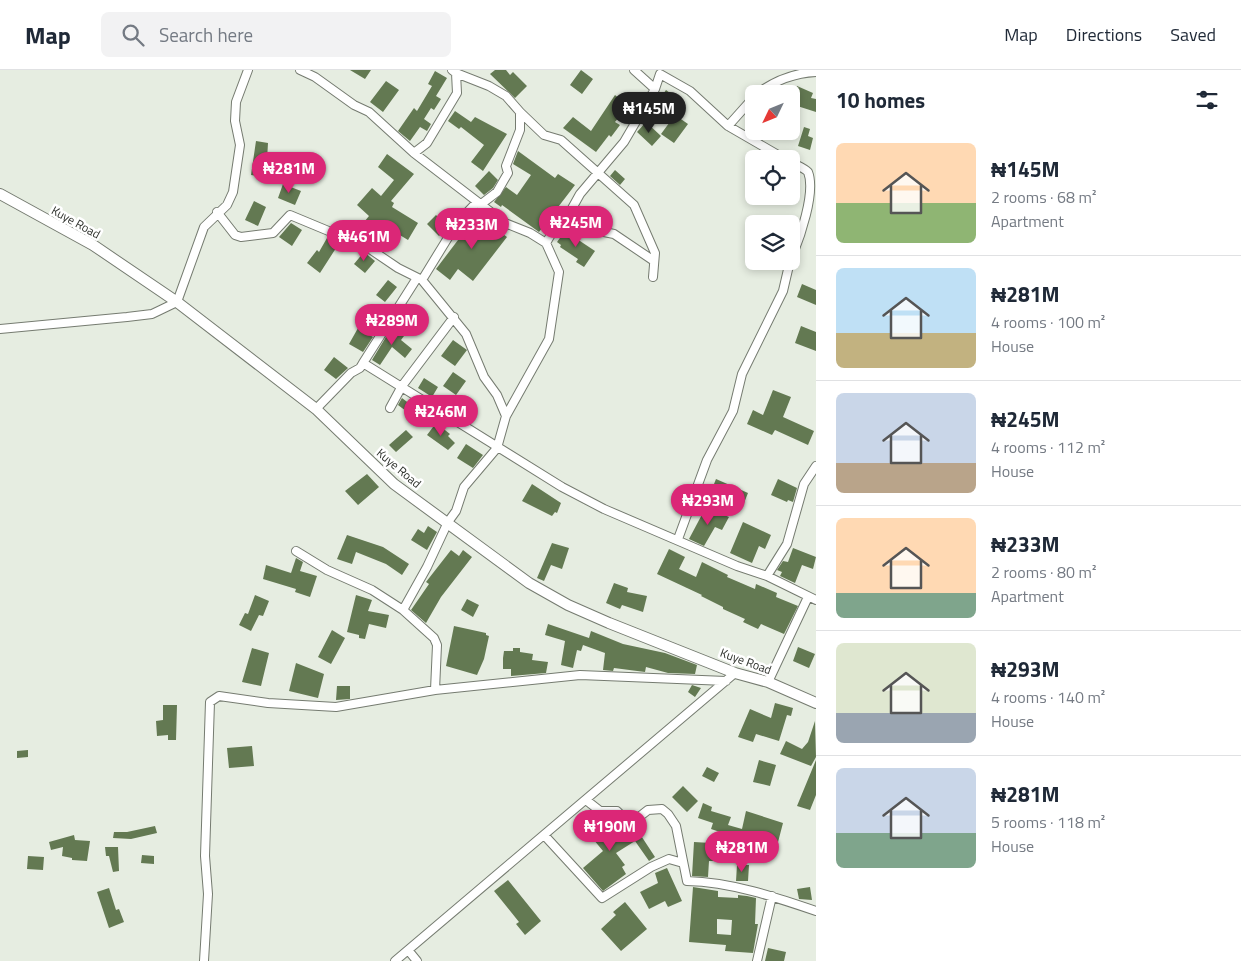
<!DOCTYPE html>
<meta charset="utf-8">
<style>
:root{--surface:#fff;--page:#f2f2f3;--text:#1f2937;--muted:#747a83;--line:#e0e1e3;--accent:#db2777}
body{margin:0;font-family:"Titillium Web",sans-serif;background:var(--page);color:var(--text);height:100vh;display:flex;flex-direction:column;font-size:19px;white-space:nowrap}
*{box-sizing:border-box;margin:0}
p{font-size:16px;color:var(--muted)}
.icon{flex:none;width:28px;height:28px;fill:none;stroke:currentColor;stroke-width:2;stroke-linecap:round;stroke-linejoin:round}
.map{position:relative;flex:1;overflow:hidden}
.sheet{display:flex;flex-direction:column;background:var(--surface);width:425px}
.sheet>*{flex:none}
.needle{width:32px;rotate:227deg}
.fabs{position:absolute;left:745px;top:15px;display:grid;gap:10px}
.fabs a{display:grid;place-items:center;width:55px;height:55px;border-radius:8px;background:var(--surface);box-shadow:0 2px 8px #0003;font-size:25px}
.price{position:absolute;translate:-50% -42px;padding:0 11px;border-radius:18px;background:var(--accent);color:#fff;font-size:16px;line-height:32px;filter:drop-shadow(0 1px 2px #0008)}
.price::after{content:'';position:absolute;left:50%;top:30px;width:15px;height:11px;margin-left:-8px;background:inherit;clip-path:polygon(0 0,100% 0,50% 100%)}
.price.active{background:#222;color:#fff}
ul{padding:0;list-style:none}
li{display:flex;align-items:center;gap:15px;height:125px;padding:0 20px}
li+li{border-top:1px solid var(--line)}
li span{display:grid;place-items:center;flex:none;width:140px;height:100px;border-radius:8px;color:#555}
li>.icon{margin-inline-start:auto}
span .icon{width:60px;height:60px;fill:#fffc;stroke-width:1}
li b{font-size:21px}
h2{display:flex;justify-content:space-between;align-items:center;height:60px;padding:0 20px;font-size:21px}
header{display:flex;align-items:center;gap:30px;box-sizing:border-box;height:70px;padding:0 25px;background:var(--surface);border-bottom:1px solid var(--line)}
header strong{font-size:24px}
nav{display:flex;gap:28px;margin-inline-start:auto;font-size:18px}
.search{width:350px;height:45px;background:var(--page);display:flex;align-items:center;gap:12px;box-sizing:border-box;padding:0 18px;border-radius:8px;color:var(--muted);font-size:19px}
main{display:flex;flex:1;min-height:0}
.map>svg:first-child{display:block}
</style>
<header>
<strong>Map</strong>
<div class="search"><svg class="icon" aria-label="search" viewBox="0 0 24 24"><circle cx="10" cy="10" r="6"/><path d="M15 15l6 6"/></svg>Search here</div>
<nav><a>Map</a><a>Directions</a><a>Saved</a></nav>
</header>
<main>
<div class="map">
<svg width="816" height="891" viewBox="0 0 816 891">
<rect width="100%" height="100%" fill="#e6ede1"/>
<path fill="#637952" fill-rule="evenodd" d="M350,0H371L365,9Z
M495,0H506L510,5L513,2L527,16L515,28L490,4Z
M581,0L593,9L582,24L570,15Z
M435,1L447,8L436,26L441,29L434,40L431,38L424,49L431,54L427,61L420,57L410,71L398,61L414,38L417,41L432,16L428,14Z
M386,11L399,20L383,42L370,32Z
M797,16L813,23L811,28L816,29V42L791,34Z
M666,20L682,32L675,42L659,30Z
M615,25L628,36L615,52L620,55L611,67L609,65L596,82L563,58L573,47L591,61Z
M455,41L471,52L475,47L507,64L483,101L471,92L484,75L461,57L459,59L448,51Z
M675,45L688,54L674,73L661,64Z
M646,52L661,66L652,76L637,62Z
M804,57L810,59L808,66L813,68L810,80L798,76Z
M256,71L268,73L266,107L251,105Z
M518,81L555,108L558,104L575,115L539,162L502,135L501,137L494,132L506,117L517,125L531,105L513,94Z
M387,84L414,104L391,131L394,133L392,137L418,153L408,170L380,153L374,161L364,152L369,146L357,135L372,118L381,126L394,110L378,97Z
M615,100L625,109L620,115L610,106Z
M489,101L498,110L493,118L484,125L475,116Z
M283,114L301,121L295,135L278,128Z
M254,131L266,137L258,156L245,150Z
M436,145L448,157L439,166L427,154Z
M477,145L507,167L473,211L458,199L450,210L436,199Z
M291,153L302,160L292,176L279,167Z
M565,161L595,181L584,197L576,192L578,189L560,177L561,175L557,172Z
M327,168L338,175L320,203L307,193L317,180L319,182Z
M364,182L375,191L365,203L354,194Z
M388,210L397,217L385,232L376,225Z
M802,214L816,220V235L797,227Z
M362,251L372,258L368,264L373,267L363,282L349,274Z
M801,256L816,262V281L795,273Z
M392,257L404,266L401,270L412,279L405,288L392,277L380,295L372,290Z
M453,270L467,280L455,296L441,286Z
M334,287L348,298L336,309L324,300Z
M453,302L466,311L456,325L443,316Z
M424,308L438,317L432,327L418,318Z
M773,320L791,327L783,347L814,361L808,375L775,360L772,365L747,354L753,340L763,345Z
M402,328L415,338L410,344L398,335Z
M436,353L450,364L448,366L455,373L448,380L427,365Z
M406,360L413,367L396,382L389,375Z
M466,374L483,385L473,398L457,388Z
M367,404L379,417L358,435L345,421Z
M716,409L748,423L742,438L710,424Z
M778,409L797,418L793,432L788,430L787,432L771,425Z
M532,414L561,433L557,443L555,442L552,446L522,431Z
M706,437L729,447L722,460L715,457L704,476L689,469Z
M743,452L771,465L765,479L759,476L752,493L730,483Z
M428,456L437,462L427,480L411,470L418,459L424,463Z
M347,465L383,477L409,494L402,505L386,494L356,482L352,494L337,489Z
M552,473L569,478L562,499L551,495L544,511L537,508Z
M793,478L816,487L813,499L802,495L795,513L780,506L782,502L777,500L783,491L788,492Z
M669,479L685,487L679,499L696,507L702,492L728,505L727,507L755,519L756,514L777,523L776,527L798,536L784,564L761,554L758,559L743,552L745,549L723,539V537L701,526L702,525L657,504Z
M451,480L459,486L463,480L472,487L441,527L426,553L411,540L429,514L426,512Z
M296,488L303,492L300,501L317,506L310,527L295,522L296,519L263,509L266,495L291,503Z
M614,513L628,518L627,522L647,526L643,542L622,535L620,539L606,533Z
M255,525L269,531L263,546L259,545L251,561L239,555L245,543L248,544Z
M356,525L372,530L368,541L389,545L386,558L369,554L365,569L359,568V565L347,562Z
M467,529L479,535L473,547L461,540Z
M548,554L589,568L591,561L623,574L665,583L697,595L695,604L668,603L646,597L645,602L614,598L613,601L603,600L605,583L583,575L581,581L577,580L573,598L561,595L565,571L545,565Z
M454,556L486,563V565L489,566L484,589L477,605L446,596Z
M332,560L345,568L331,594L318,587Z
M798,577L815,584L809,598L793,591Z
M252,578L269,583L261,616L242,612Z
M513,578H520V582L533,584L532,590L548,592L546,603L511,606V599H503V588L504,581H513Z
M296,593L324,604L318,628L289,621Z
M692,615L701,618L695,627L688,622Z
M337,616H350V629L336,630Z
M775,633L793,638L791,646L787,645L779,671L756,664L753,672L738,667L750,639L771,648Z
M163,635H177L176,670H168V665L157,666L156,651L163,650Z
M815,651L816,687L811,696L780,684L786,671L802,679L808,672Z
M252,676L254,696L229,698L227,678Z
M28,680V687L17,688V681Z
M759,690L776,695L770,716L753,712Z
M816,690V725L810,740L797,736Z
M707,697L719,703L714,712L702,706Z
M683,716L698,731L687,742L672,727Z
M703,733L712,737L711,741L731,747L728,755L742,759L746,741L783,753L777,776L763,773V771L742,766L741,769L711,759L713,753L698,748Z
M591,741L616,771L636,758L655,787L649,791L635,771L616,783L625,795L622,797L626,804L603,821L583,798L603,781L579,752Z
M155,756L157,763L131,769L113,768L114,762H127Z
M74,765L75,770L90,771L87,791L72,790V788L62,786L63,777L51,780L49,772Z
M694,772L711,773L710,776L733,775V791H709L708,807L692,806Z
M105,777H118L119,801L113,802L109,786H106Z
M142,785L154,786V794L141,793Z
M28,786L44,787L43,800L27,799Z
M737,795H749L748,811H736Z
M667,798L682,831L668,837L665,831L649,839L640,822L658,813L655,803Z
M508,810L541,851L525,865L516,854L519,852L494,821Z
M693,817L718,821V827L738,828V825L747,826L756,828L755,854H758L753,883L725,881L726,875L689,872ZM717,849L732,850L731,865L717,864Z
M810,817L812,830L799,829L797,819Z
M109,818L116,840L119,839L124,852L109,858L97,822Z
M625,832L647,859L621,881L601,859L616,845L613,842Z
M768,878L786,882L784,891H765Z"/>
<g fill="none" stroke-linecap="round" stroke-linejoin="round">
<g stroke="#757b70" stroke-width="10">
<path id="minor" d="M300,0L315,7L354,35L369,42L414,83
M452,0L456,3L457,23L427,73L414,83L505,153L530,163L546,173
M634,0L655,19
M456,3L489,16L506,26L520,42V60L506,96L508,103L497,122L480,135
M757,24C774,11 795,3 816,2
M520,42L544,65L561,70L634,135L655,183L653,207
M728,56L754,27
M791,92C796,95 804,98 808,102C816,122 800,168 791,189
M217,142L235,165L241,167L273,163L290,145L367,177L398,198L422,210L466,264L484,307L497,325L506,346
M570,142L594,160L614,164L654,191
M422,210L457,153L477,132
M0,259L127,247L152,244L177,232L204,157L227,135L233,122L240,75L235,51L236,32L248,0
M363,293L417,208
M390,338L402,316L454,247
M316,339L351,303L360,298L363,293L562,417L604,439L737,496L767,506L816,530
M678,469L707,390L733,341L742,304L783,221L790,191
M296,481L327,500L372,520L403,540L434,568L437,575L435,620
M767,506L787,474L804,414L816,396
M403,540L427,497L448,452L456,441L464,417L497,378L506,346L549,269L559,202L546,173L562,146L570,142L580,124L624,72L655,19L660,4L690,21L728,56L785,89
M768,612L808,527
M586,730L600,741H617L630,754L648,740L662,739L668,744L676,756L687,811C731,812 775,827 816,841
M545,766L602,828L651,797L669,789L683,793
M408,880L417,891
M204,891L208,824L205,786L210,632L219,626L268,633L336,637L435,620L580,605L726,611
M395,891L735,603
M757,891L772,826"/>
</g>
<g stroke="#757b70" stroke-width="12">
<path id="tertiary" d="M0,124L93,175L177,232L316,339L394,414L529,513L568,535L609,553L735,603L768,612L816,633"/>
</g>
<use href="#minor" stroke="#fff" stroke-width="8"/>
<use href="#tertiary" stroke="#fff" stroke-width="10"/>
</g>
<g text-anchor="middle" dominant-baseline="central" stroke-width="5" stroke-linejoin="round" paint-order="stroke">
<g font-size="12" fill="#2e312c" stroke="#fff">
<text transform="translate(76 152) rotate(29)">Kuye Road</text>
<text transform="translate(399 398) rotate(40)">Kuye Road</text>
<text transform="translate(746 591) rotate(20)">Kuye Road</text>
</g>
</g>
</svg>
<div class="fabs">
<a><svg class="needle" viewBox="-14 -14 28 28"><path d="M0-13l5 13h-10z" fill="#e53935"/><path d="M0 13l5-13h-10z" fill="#747a83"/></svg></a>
<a><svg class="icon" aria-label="locate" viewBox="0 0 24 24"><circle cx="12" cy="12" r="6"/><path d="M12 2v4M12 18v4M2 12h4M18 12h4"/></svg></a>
<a><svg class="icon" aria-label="layers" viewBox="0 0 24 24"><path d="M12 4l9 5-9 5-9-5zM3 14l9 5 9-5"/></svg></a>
</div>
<b class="price active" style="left:649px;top:64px">₦145M</b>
<b class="price" style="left:289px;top:124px">₦281M</b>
<b class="price" style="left:576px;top:178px">₦245M</b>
<b class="price" style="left:472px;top:180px">₦233M</b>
<b class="price" style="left:364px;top:192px">₦461M</b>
<b class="price" style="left:392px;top:276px">₦289M</b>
<b class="price" style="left:441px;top:367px">₦246M</b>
<b class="price" style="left:708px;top:456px">₦293M</b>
<b class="price" style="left:610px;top:782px">₦190M</b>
<b class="price" style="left:742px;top:803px">₦281M</b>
</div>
<section class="sheet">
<h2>10 homes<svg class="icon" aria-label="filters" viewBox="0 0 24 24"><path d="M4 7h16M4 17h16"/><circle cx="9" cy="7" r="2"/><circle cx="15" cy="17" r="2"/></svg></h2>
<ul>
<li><span style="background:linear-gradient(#ffd9b3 60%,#8fb573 0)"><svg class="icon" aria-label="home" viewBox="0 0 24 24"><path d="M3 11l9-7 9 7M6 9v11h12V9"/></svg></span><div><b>₦145M</b><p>2 rooms · 68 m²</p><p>Apartment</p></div></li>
<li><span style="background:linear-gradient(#bfe0f5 65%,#c2b280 0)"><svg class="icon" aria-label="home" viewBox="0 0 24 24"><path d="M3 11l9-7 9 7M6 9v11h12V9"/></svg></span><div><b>₦281M</b><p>4 rooms · 100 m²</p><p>House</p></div></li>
<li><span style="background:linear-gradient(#c9d6e8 70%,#b9a48a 0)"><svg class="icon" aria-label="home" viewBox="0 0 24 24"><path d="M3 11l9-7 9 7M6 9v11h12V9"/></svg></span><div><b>₦245M</b><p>4 rooms · 112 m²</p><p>House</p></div></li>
<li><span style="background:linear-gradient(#ffd9b3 75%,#7fa58c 0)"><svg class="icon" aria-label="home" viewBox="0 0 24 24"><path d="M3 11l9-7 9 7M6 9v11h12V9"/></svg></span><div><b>₦233M</b><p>2 rooms · 80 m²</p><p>Apartment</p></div></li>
<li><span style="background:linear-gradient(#dfe7d0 70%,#9aa5b1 0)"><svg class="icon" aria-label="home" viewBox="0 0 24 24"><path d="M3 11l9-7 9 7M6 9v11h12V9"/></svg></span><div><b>₦293M</b><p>4 rooms · 140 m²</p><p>House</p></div></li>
<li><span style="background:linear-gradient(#c9d6e8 65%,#7fa58c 0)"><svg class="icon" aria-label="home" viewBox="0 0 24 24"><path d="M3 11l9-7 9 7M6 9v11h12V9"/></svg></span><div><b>₦281M</b><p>5 rooms · 118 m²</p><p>House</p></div></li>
</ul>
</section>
</main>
